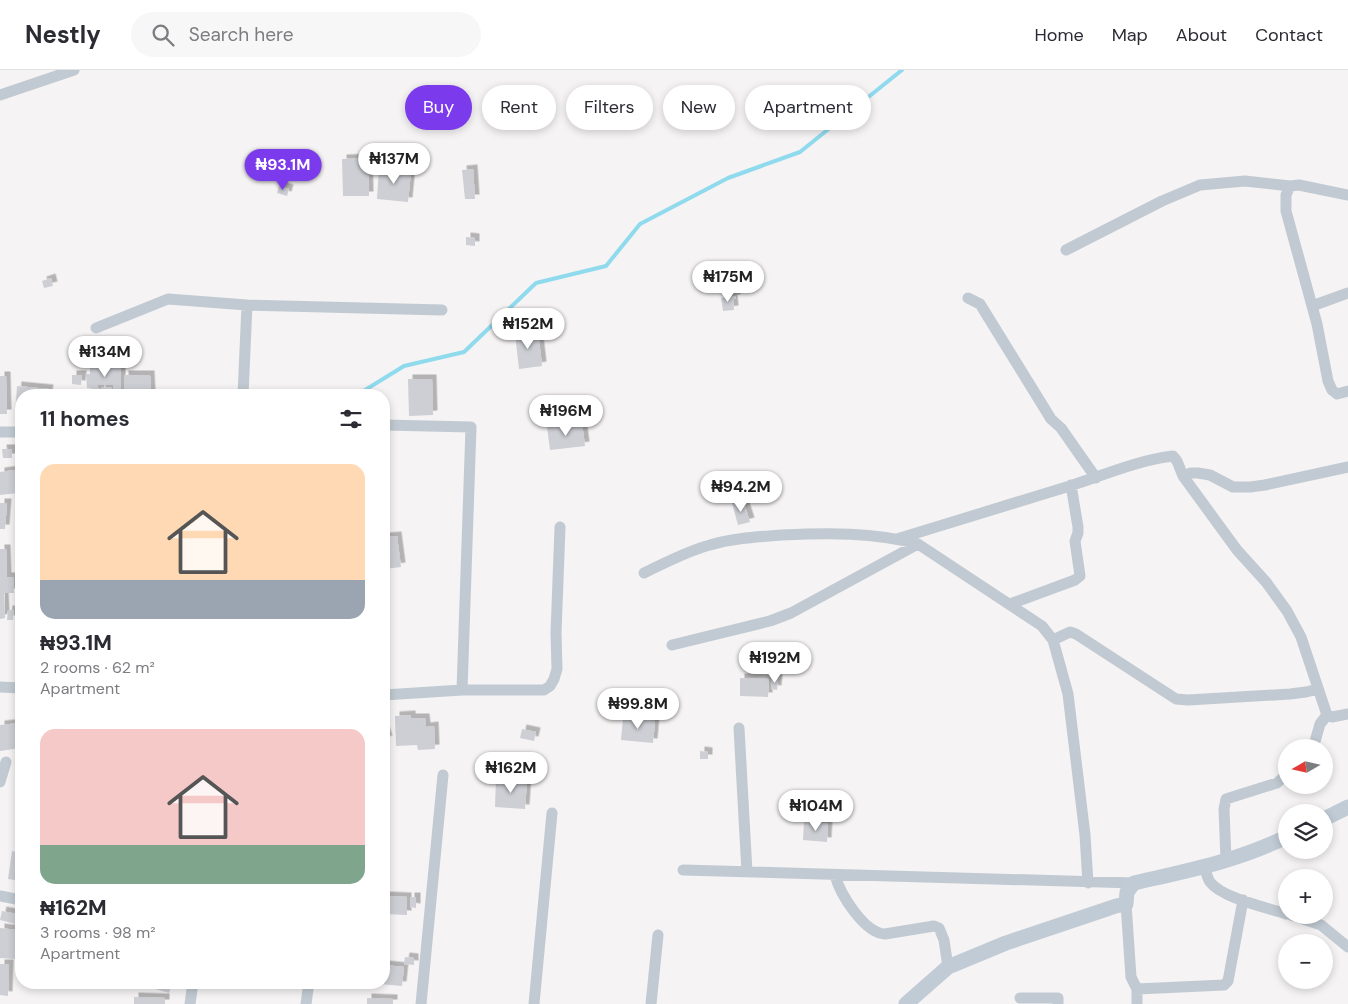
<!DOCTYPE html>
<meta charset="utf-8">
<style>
:root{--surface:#fff;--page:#f7f7f7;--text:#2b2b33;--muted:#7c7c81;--line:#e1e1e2;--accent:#7c3aed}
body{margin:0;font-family:"DM Sans",sans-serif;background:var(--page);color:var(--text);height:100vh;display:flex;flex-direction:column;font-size:19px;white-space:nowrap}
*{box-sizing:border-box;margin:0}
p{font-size:16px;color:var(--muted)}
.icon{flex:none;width:28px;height:28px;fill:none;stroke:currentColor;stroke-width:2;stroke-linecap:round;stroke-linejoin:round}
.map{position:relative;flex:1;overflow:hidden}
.panel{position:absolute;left:15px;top:319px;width:375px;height:600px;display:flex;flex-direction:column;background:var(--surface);border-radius:20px;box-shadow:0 2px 8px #0003}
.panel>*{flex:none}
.banner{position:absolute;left:405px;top:15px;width:475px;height:45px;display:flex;gap:10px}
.needle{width:32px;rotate:261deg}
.buttons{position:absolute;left:1278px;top:669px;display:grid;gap:10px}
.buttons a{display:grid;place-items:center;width:55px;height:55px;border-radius:50%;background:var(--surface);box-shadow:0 2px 8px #0003;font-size:25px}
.price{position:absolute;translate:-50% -42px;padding:0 11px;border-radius:18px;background:#fff;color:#222;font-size:16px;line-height:32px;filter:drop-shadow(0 1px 2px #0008)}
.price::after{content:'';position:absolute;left:50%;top:30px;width:15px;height:11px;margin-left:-8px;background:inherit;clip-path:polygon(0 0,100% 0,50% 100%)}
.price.current{background:var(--accent);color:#fff}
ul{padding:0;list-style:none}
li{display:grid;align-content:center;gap:10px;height:265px;padding:0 25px}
li span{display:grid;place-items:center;height:155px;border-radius:15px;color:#555}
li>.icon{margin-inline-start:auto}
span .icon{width:90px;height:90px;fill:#fffc;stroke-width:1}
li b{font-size:21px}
h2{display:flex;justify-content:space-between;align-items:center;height:60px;padding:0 25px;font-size:21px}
.chip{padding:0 18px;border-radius:22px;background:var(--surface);box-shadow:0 2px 8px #0003;font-size:18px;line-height:45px}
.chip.current{background:var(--accent);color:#fff}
header{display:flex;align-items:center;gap:30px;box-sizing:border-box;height:70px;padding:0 25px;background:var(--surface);border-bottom:1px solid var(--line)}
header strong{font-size:24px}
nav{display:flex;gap:28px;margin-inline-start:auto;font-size:18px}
.search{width:350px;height:45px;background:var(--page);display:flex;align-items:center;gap:12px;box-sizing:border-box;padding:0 18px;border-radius:28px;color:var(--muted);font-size:19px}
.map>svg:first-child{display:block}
</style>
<header>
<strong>Nestly</strong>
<div class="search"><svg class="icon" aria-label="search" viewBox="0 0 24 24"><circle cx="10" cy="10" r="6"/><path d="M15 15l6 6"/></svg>Search here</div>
<nav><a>Home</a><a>Map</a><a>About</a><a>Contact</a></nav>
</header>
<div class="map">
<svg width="1348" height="934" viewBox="0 0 1348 934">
<defs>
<filter id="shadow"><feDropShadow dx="4.5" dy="-4.5" stdDeviation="0" flood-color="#0004"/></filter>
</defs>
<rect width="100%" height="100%" fill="#f5f3f3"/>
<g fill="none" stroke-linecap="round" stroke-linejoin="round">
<path stroke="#90daee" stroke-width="4" d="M357,325L404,296L464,282L536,213L606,196L640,154L728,108L800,82L902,0"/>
</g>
<path fill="#cdcfd5" filter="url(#shadow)" d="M368,88L369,126H343L342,89Z
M379,98L411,101L408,132L377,129Z
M473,99L475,129H465L462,100Z
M279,116L289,119L287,126L277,123Z
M466,167L475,168V176L466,175Z
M51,208L53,216L44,218L42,211Z
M736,226V229H733L734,240L723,241L721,228Z
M538,261L542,296L519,299L515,264Z
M121,296V325H114L113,315H98V318H87L86,304H90V297Z
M72,305H82L81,315L72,314Z
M124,305H150L151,325H125Z
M0,306H6L7,344H0Z
M408,309H432L433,345L409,346Z
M17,316L49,319L48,325H21V348L15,347Z
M111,317L112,325H101V318Z
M100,318V325H87L86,319Z
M589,334L590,345L579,346L577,335Z
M582,353L585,376L550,380L547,357Z
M2,379H12V388H3Z
M15,400L18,423L0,425V402Z
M743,430L750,452L738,455L732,433Z
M0,433H7L5,459H0Z
M397,466L401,497L384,499V467Z
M0,479H6L7,507H13L14,523H4L5,548L0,549Z
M8,540H14L13,550H7Z
M740,608L769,609L768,627L740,626Z
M772,609H778L777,620L771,619Z
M411,645V648H425L426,657L434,656L435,679L418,680L417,675L396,676L395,646Z
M623,648L655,651L653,673L621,670Z
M20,653L21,678L0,681V655Z
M384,657L388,670L384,671Z
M522,659L536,662L534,671L520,668Z
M700,681L708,682V689H700Z
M496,709L527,710L525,739L495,737Z
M804,752L828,754L827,772L803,770Z
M12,781L21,783V811L8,809Z
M384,826L407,827V845L384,844Z
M410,827H416V838L410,837Z
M2,841L17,844L15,854L0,850Z
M0,858L17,860L15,889L0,888Z
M405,887L414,888V895L404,894Z
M0,894H9L8,926L0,925Z
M384,895L404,897L402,916L380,914V912H384Z
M143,912H173L169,923L142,915Z
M134,927L165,928V934H134Z
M367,928L393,929V934H367Z"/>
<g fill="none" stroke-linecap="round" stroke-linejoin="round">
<path stroke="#c1cad2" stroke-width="11" d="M0,25L74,0
M1290,116L1286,125V141L1317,254L1328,311L1332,320L1337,324L1348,321
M1066,180L1162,131L1200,115L1245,111L1290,116L1299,115L1348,125
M968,228L980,234L1051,349L1061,358L1096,408
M1312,236L1348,223
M96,258L168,229L247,235L442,240
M243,325L247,235
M384,355L471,357L462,620
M0,362H21
M1183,406L1191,403H1198L1210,405L1233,417H1250L1265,415L1348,397
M897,469C956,451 1015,433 1073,415C1106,404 1139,390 1173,386L1177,391L1183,406L1237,480L1266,512L1287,541L1301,567L1327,645L1332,647L1348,644
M644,503C665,493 687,481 710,475C733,468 757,467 782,465C827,463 873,462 918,474L1042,556L1053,570L1068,624L1085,765L1088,813
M1010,534L1075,510L1080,506L1075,471L1078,463V457L1071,415
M1053,570L1070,562L1076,564L1176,629L1188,630L1290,624L1306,622L1318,619
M672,575L770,551L791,543L918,474
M0,617L21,618
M384,625L462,620H544L550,616L554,609L557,599L556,563L560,457
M739,658L747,802
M1311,678L1314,675L1320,654L1327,645
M0,712L6,692
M1226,790L1224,739L1226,729L1277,713L1286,705
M1205,797C1206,802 1207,808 1210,812C1222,828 1266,837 1286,844
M683,800L1134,813
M835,805C840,824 864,863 885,864L934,856L939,858L944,870L948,897
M0,826L21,830
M1126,834L1131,907L1137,919V934
M1291,845L1321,855L1348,877
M1137,919L1224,915L1228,911L1243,830
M1020,928H1058V934
M190,934L193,912
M306,934L309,912
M421,934L443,705
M534,934L552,743
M651,934L658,865"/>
<path stroke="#c1cbd6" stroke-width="15" d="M1324,749L1348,737
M906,934L948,897L1006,873L1116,836L1126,834L1127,822L1134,813C1186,801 1238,791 1286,767"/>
</g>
</svg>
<div class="buttons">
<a><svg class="needle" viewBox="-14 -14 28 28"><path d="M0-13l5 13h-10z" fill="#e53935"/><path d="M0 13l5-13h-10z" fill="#7c7c81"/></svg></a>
<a><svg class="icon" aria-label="layers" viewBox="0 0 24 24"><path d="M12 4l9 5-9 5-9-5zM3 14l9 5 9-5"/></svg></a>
<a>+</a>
<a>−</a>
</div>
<b class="price" style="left:394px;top:115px">₦137M</b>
<b class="price current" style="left:283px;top:121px">₦93.1M</b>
<b class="price" style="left:728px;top:233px">₦175M</b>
<b class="price" style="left:528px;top:280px">₦152M</b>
<b class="price" style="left:105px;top:308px">₦134M</b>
<b class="price" style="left:566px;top:367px">₦196M</b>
<b class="price" style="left:741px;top:443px">₦94.2M</b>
<b class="price" style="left:775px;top:614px">₦192M</b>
<b class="price" style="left:638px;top:660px">₦99.8M</b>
<b class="price" style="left:511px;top:724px">₦162M</b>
<b class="price" style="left:816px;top:762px">₦104M</b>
<div class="banner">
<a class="chip current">Buy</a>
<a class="chip">Rent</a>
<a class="chip">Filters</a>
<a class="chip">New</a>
<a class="chip">Apartment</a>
</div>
<section class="panel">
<h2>11 homes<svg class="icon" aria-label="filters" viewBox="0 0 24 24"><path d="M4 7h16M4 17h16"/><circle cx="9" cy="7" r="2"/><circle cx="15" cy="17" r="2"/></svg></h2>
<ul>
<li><span style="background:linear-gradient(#ffd9b3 75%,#9aa5b1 0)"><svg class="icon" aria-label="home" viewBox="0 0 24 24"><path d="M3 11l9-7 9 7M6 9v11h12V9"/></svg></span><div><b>₦93.1M</b><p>2 rooms · 62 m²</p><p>Apartment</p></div></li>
<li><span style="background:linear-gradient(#f6c9c9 75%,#7fa58c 0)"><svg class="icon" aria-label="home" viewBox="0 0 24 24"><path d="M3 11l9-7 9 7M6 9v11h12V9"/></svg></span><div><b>₦162M</b><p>3 rooms · 98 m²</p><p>Apartment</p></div></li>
</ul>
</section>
</div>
